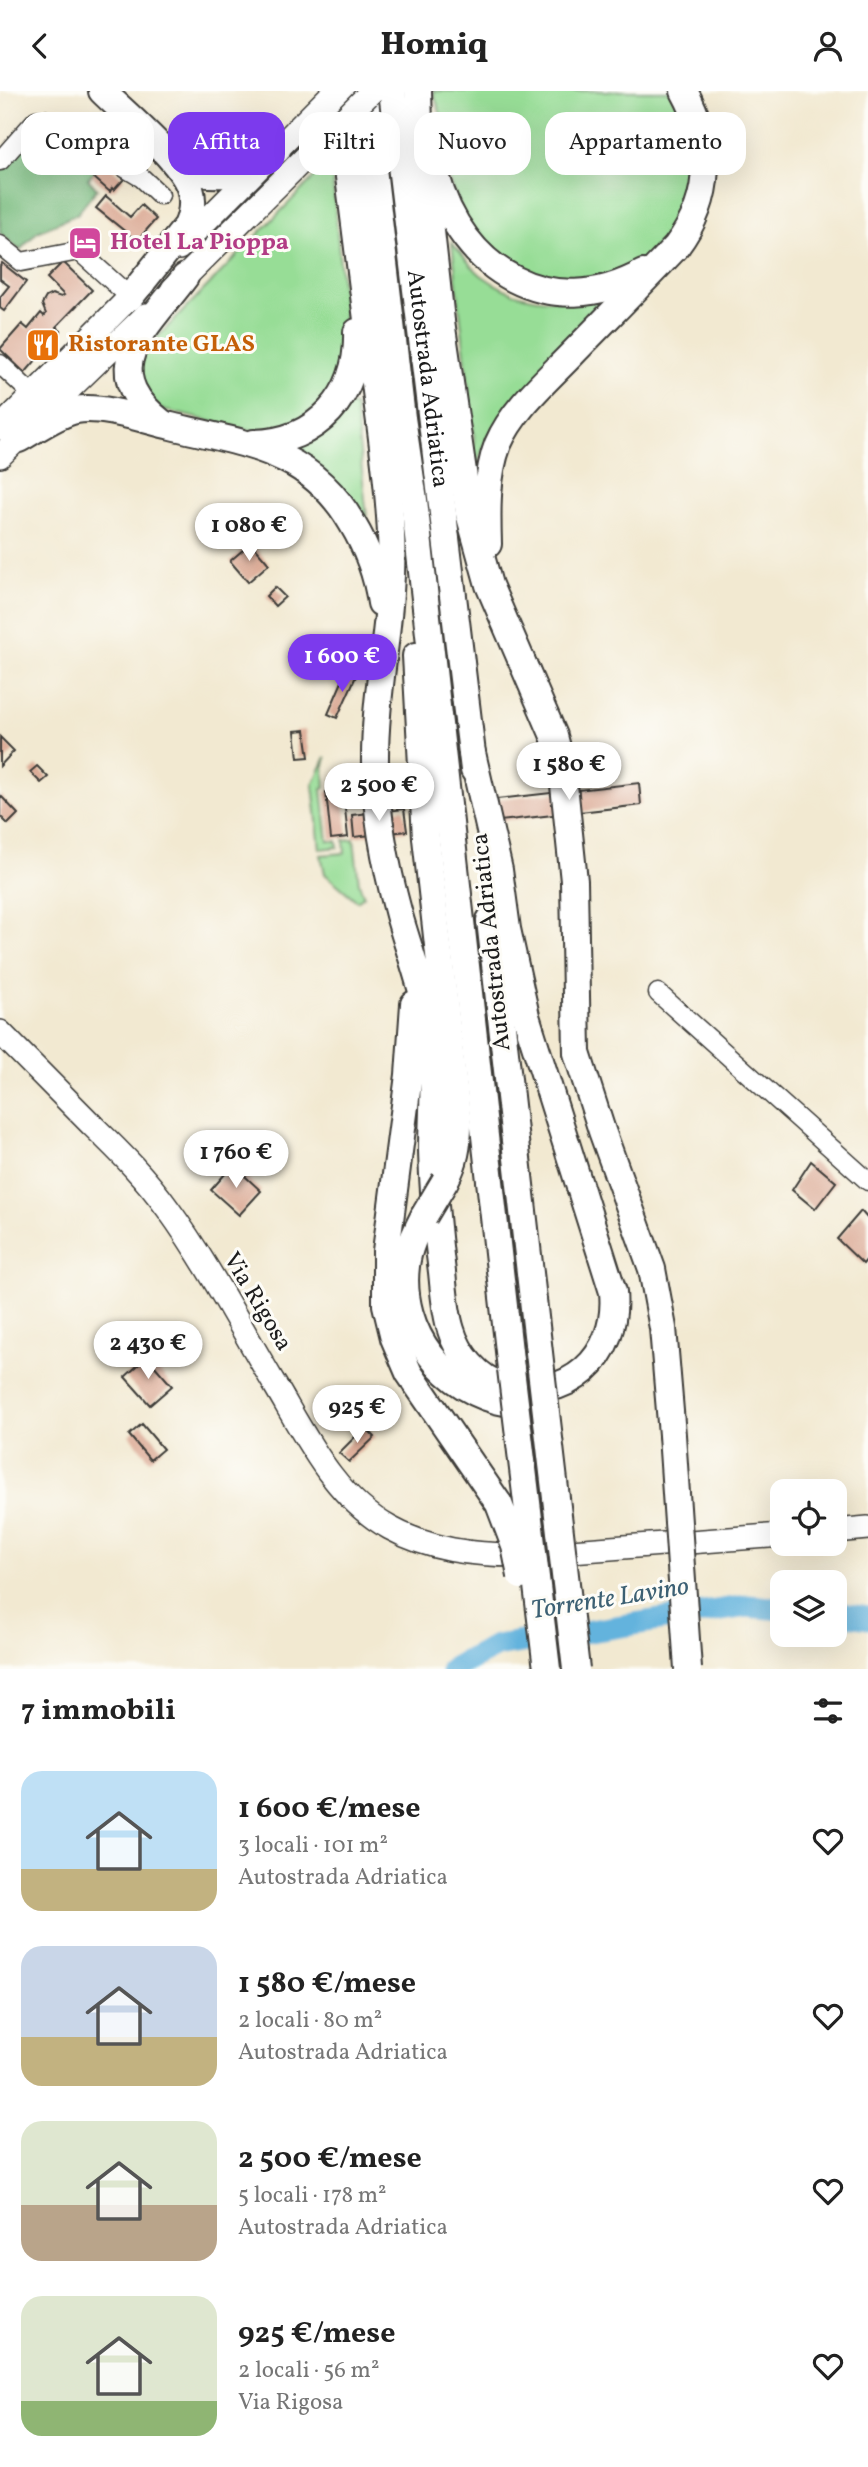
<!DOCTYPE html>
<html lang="it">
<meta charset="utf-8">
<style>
:root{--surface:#fff;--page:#f6f6f6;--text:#222;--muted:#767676;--accent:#7c3aed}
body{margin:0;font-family:Vollkorn,serif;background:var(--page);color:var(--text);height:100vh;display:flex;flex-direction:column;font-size:26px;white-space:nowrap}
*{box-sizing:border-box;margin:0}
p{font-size:23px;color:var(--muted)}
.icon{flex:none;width:38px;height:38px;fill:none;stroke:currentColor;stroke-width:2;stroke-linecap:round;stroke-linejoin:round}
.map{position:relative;height:1578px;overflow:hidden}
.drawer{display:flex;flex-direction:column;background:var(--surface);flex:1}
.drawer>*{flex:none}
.guide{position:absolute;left:21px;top:21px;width:826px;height:63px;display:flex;gap:14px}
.tools{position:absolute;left:770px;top:1388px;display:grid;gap:14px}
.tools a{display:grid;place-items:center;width:77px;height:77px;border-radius:14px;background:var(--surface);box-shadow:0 7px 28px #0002;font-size:35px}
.price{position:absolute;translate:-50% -60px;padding:0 16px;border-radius:24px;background:#fff;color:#222;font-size:23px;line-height:46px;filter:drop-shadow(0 2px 4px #0008)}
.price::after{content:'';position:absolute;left:50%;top:42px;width:21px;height:16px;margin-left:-10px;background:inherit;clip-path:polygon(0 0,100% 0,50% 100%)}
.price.selected{background:var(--accent);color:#fff}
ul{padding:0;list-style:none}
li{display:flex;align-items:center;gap:21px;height:175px;padding:0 21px}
li span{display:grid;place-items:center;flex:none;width:196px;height:140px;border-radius:21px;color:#555}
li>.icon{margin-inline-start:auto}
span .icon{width:84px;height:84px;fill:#fffc;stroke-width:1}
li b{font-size:30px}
h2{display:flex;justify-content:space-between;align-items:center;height:84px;padding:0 21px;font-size:30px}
.tag{padding:0 24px;border-radius:21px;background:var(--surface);box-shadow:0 7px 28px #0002;font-size:24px;line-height:63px}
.tag.selected{background:var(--accent);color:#fff}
header{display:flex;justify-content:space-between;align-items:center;height:91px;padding:0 21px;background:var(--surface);font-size:32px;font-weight:800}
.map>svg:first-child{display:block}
</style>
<header><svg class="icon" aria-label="back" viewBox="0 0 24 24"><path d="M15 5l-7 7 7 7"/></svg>Homiq<svg class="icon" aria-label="person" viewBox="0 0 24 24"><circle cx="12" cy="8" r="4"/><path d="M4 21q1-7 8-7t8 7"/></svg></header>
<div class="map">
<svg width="868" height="1578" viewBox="0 0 868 1578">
<rect width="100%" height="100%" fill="#fdfcf7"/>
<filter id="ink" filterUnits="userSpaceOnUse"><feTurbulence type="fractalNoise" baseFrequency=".0143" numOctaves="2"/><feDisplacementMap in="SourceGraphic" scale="14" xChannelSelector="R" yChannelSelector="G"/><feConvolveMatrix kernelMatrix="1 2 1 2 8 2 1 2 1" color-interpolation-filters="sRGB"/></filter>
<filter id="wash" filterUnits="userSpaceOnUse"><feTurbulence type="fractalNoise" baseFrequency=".00686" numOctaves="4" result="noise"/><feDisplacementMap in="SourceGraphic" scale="28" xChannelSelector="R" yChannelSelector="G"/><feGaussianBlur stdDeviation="1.57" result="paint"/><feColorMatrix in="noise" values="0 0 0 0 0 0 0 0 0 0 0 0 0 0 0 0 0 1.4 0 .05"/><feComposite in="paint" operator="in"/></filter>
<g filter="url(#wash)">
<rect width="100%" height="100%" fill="#f2e9d1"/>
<path fill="#97dd96" stroke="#5a7c59" stroke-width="2" d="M433,0H670L682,22L691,49V81L685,111L668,143L646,166L625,179L605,187L564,190L533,184L496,164L470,137L450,92L440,21Z
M331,69L347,256L342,284L321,314L286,336L255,341L155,317L140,292L142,262Z
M452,152C461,162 470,175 481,184C525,217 560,209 611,205L488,346L477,373L474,370V342Z
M350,314L355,315L368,436L278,357Z
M326,666L324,675L325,697L322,698L328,750H337L338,756L320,758L313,694Z
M354,748L359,793L364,805L357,810L325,783L321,764L345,762L344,749Z"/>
<path fill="#79bc7f" stroke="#4a6c4e" stroke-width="2" d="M38,35L67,56L103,71L88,88L97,98L77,123L37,141L20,159L0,142V80Z"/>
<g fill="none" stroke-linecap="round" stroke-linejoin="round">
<path stroke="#63b3dd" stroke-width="23" d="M835,1522L868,1527
M452,1578L496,1555L747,1515L782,1518"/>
</g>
<g id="blocks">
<path fill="#dcab96" d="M105,71L124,88L114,99L112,97L110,101L92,85Z
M106,105L130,126L141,114L156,128L137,150L96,117Z
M63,171L92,199L56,236L61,240L25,282L0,258L22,233L28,238L41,222L44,225L46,223L42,213L46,206L52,203L61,206L64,204L47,187Z
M2,172L26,191L4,220L0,217V206L9,195L0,188V175Z
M251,452L269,473L248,491L230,470Z
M275,496L285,506L275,515L266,505Z
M347,579L357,583L337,627L328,623Z
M305,639L309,666L298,667L295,640Z
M0,646L14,660L0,675Z
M37,675L48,686L41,692L30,681Z
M639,692L641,714L500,730L497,708Z
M343,699L348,746L331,748L326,701Z
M0,704L18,723L8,733L0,725Z
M404,718L407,740L354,746L352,724Z
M811,1070L836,1091L815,1118L792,1099Z
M233,1074L261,1100L239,1124L211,1099Z
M861,1120L868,1128V1167L863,1173L837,1148Z
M147,1266L172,1295L150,1314L125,1286Z
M142,1333L163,1358L150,1369L129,1344Z
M365,1336L375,1346L349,1371L339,1362Z"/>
</g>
</g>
<g filter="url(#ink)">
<use href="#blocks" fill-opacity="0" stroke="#3c3b37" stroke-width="2"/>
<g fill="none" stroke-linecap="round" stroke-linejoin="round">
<g stroke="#3c3b37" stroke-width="21">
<path id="minor" d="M0,70L36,29H45L142,87L160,104
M0,154L21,171L79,160L130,206
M0,273L33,304
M658,902L868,1090"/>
</g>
<g stroke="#3c3b37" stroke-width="26">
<path id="major" d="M179,157L335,0
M173,198L324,48
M0,337L143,193
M0,365L146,224
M0,941C31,972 62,1004 93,1035C120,1061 146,1087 168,1118C208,1173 240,1235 275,1294C306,1346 335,1407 390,1437C430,1459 473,1464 518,1464L782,1444
M835,1440L868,1437"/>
</g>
<g stroke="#3c3b37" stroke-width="30">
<g id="highway">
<path d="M102,0C124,22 181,69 190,97C194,110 192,123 187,135L130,206"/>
<path d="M339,0L345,49"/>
<path d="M364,0L402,327L414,409L511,1278"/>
<path id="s1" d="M392,0L474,679"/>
<path d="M418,0L419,32L441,230L469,422L489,494L554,645L562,675L574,790L577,962L602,1040L652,1178L663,1237L672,1344"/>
<path d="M346,62C356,139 365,216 375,292C381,342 389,393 391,443C395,522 374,597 375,674C376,724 386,776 399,824C411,866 427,907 432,950C436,986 432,1023 432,1059C433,1100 437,1141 442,1181C444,1200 445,1220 451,1239C458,1263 478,1288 503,1295C567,1313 619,1266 613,1201L526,925L507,838L499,779L472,662"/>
<path d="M175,72C218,93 238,83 277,59"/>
<path d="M436,84C461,180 551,233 643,182"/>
<path d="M162,332C93,278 146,238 185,186"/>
<path d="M19,348C37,338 57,323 76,319C102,314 145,329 171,335C246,353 310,359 352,432C367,457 377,483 381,512"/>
<path d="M254,352C317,351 359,304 357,241"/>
<path d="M488,453C487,421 486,384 498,353C513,318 546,290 572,263C607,227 642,192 676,156C713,107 713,53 684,0"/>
<path d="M416,565L426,747L458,1033C458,1055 455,1071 445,1090"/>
<path d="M490,829L541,1279"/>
<path d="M414,913L409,984L386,1160V1214L394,1247L409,1282L499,1413"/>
<path d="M424,1125C416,1141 408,1157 406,1175C398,1240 445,1302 509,1312"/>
</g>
</g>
<use href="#minor" stroke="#fff" stroke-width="18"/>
<use href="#major" stroke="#fff" stroke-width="23"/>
<use href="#highway" stroke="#fff" stroke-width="26"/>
<g stroke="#3c3b37" stroke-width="26" stroke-linecap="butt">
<path id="major-bridge" d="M324,48L372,0"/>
</g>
<g stroke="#3c3b37" stroke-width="30" stroke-linecap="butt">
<path id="highway-bridge" d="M424,1125L445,1090
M511,1278L547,1578
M541,1279L576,1578
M672,1344L688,1578
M499,1413L515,1455L521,1485"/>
</g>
<use href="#major-bridge" stroke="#fff" stroke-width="23"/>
<use href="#highway-bridge" stroke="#fff" stroke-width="26"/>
</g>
</g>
<defs>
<g id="hotel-square" transform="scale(1.75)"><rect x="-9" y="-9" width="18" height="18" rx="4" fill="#d1479c" stroke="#fdfcf7"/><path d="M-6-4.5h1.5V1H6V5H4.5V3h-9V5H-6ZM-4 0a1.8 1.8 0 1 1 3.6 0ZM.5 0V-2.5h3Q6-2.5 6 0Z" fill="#fff"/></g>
<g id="restaurant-square" transform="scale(1.75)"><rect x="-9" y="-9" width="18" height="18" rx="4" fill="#e8710a" stroke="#fdfcf7"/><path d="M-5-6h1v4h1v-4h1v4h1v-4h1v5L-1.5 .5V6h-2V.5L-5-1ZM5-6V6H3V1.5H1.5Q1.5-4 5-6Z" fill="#fff"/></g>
</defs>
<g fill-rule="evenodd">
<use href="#hotel-square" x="85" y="152"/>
<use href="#restaurant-square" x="43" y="254"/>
</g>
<g text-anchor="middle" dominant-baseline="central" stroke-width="6" stroke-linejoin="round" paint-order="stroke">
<g font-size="24" font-weight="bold" fill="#b23c85" stroke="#fdfcf7" text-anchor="start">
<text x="110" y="152">Hotel La Pioppa</text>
</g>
<g font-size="24" font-weight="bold" fill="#c56008" stroke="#fdfcf7" text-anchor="start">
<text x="68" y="254">Ristorante GLAS</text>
</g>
<g font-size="24" fill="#1c1c1c" stroke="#fdfcf7">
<text stroke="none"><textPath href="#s1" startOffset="290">Autostrada Adriatica</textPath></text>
<text transform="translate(492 851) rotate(-96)">Autostrada Adriatica</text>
<text transform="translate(257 1211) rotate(59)">Via Rigosa</text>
</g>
<g font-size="26" font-style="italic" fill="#3c6073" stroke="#fdfcf7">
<text transform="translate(610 1508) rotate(-9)">Torrente Lavino</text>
</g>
</g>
</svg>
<div class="tools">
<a><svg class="icon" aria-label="locate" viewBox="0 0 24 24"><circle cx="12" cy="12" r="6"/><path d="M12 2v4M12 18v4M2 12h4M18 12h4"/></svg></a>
<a><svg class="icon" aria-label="layers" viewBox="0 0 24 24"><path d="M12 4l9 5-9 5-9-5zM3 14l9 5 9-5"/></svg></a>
</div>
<b class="price" style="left:249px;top:472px">1 080 €</b>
<b class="price selected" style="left:342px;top:603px">1 600 €</b>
<b class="price" style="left:569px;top:711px">1 580 €</b>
<b class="price" style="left:379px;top:732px">2 500 €</b>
<b class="price" style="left:236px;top:1099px">1 760 €</b>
<b class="price" style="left:148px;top:1290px">2 430 €</b>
<b class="price" style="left:357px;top:1354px">925 €</b>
<div class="guide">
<a class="tag">Compra</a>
<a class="tag selected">Affitta</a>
<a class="tag">Filtri</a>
<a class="tag">Nuovo</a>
<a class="tag">Appartamento</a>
</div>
</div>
<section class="drawer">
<h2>7 immobili<svg class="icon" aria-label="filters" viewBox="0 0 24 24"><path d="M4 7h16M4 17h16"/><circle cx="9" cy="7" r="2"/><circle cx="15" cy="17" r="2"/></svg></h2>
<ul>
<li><span style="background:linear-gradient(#bfe0f5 70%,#c2b280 0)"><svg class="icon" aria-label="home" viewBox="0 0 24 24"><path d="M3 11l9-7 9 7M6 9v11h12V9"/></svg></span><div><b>1 600 €/mese</b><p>3 locali · 101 m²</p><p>Autostrada Adriatica</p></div><svg class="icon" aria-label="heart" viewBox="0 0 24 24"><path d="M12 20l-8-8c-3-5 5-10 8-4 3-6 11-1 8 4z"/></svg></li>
<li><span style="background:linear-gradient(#c9d6e8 65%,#c2b280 0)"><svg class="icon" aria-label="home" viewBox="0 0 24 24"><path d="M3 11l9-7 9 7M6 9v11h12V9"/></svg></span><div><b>1 580 €/mese</b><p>2 locali · 80 m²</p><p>Autostrada Adriatica</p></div><svg class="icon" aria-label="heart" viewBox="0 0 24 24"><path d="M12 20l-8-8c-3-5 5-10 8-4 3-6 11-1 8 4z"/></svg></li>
<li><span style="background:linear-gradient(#dfe7d0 60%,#b9a48a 0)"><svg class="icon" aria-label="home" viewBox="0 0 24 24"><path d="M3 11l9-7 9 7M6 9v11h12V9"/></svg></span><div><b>2 500 €/mese</b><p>5 locali · 178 m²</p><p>Autostrada Adriatica</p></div><svg class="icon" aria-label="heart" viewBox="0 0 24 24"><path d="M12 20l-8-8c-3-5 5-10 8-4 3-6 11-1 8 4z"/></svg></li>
<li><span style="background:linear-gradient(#dfe7d0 75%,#8fb573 0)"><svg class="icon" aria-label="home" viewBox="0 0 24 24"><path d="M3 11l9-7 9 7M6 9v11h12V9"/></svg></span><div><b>925 €/mese</b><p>2 locali · 56 m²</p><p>Via Rigosa</p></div><svg class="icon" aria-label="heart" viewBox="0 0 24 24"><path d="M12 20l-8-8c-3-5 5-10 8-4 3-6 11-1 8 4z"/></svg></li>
</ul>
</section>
